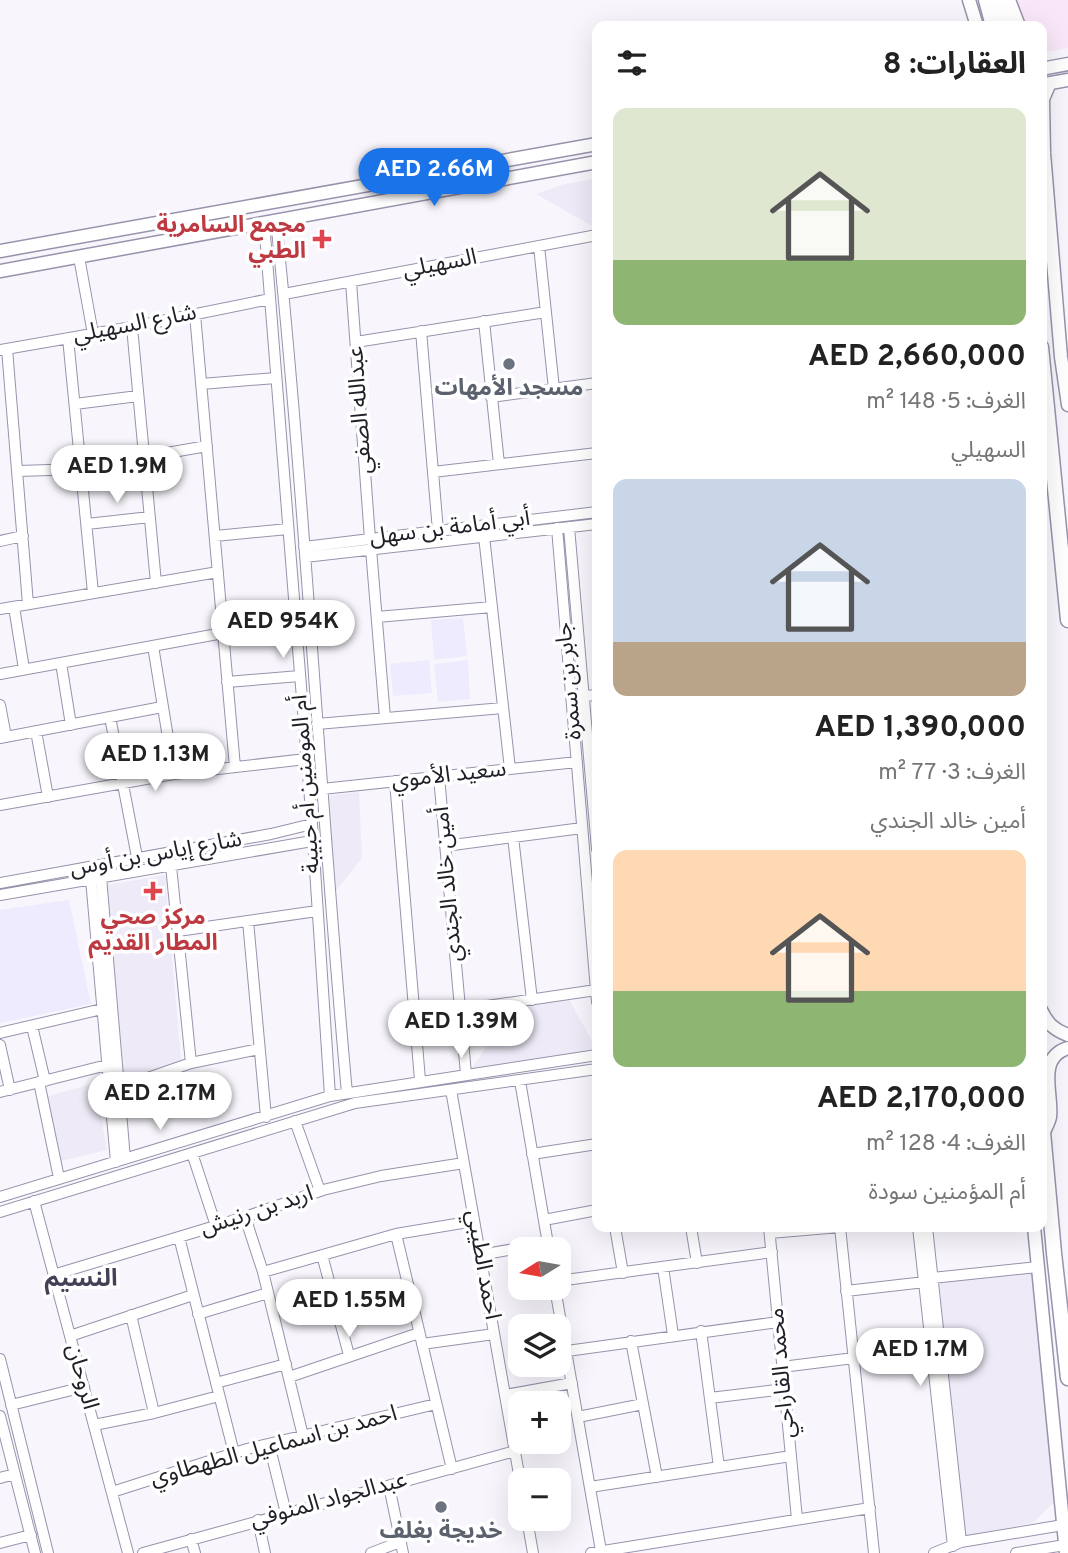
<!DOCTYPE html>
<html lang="ar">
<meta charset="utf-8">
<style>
:root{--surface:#fff;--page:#f6f6f6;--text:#222;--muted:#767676;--accent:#1a73e8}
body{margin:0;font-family:Overpass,"Noto Sans Arabic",sans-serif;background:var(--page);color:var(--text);direction:rtl;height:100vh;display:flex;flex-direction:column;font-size:26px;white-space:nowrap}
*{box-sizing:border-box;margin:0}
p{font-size:23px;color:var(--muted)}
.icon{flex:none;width:38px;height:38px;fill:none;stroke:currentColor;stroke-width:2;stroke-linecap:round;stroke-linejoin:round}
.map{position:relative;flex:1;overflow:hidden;direction:ltr}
.sheet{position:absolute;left:592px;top:21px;width:455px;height:1211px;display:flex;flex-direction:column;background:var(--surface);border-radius:14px;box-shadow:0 7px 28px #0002;direction:rtl}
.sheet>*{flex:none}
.needle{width:46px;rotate:259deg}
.controls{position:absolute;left:508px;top:1237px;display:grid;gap:14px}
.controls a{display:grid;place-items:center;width:63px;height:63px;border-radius:14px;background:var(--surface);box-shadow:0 7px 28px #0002;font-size:35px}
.price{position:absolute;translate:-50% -60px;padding:0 16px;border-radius:24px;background:#fff;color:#222;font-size:23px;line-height:46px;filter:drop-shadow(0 2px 4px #0008)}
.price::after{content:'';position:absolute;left:50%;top:42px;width:21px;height:16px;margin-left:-10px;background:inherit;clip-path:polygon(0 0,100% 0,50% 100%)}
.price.selected{background:var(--accent);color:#fff}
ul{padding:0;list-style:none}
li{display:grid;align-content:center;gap:14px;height:371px;padding:0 21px}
li span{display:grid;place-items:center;height:217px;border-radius:14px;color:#555}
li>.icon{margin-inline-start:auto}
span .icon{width:126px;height:126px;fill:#fffc;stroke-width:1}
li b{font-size:30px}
h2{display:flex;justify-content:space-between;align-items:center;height:84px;padding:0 21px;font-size:30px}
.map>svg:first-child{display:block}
</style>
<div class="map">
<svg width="1068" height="1553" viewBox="0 0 1068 1553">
<rect width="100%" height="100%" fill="#f8f6fc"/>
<path fill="#eeeaf8" d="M593,179L597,229L536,194L565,184Z
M359,792L362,858L336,891L328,796Z
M165,875L181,1060L124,1080L106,885Z
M569,999L597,1050L471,1069L514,1007Z
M95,1083L107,1150L61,1161L45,1097Z
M1033,1271L1055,1501L1034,1522L965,1538L939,1280Z"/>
<path fill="#edebfd" d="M463,618L467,656L434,660L431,620Z
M429,660L432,693L393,696L390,664Z
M468,660L470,699L438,702L434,664Z
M69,900L91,1004L0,1023V910Z"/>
<path fill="#f7e7f9" d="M1016,0H1068V48L1041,53V26H1027Z"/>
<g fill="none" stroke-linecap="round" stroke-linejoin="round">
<g stroke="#9992ac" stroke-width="12">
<path id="minor" d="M276,220C306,510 320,802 347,1093
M264,222L312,824L330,1096
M539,246L554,389
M79,257L93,334
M351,282L370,539
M284,294L597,235
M195,314L235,767
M484,321L499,464
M132,327L156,583
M421,331L438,531
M68,338L93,593
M356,342L546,312
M7,349L28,604
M0,350L132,327L270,299
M201,384L276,378
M491,397L597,383
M75,404L138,396
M144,457L207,446
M18,471L82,469
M433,472L597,453
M87,524L150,517
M569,527L597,849
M557,528L597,1002
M215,536L288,529
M484,536L510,769
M0,541L23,536
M304,547L597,512
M371,549L385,718
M305,557L597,524
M14,607L24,669
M0,609L218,572
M377,617L492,607
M153,646L174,774
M61,663L71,725
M0,674L223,633
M227,682L300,676
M584,696L597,695
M0,705L6,737
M110,717L137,857
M317,724L503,708
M36,731L48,797
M0,738L162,707
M439,777L466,1074
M395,781L420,1080
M322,789L577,762
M0,805L174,774L306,759
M513,837L532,1000
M445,846L582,828
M171,866L191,1063
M101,877L125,1159
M91,879L116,1162
M0,883L271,834L312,824
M0,895L312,841
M248,921L266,1117
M178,931L317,911
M460,1010L596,990
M32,1026L45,1081
M0,1033L102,1009
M0,1045L10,1090
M520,1081L549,1250
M39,1082L59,1178
M119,1088L191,1063L259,1049
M451,1090L520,1480
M0,1092L107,1065
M295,1121L320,1191
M192,1153L216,1226
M532,1154L597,1144
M0,1197L330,1096L597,1055
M34,1201L128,1553
M0,1212L355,1103L597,1069
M245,1217L263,1272L303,1436
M544,1220L597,1210
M615,1227L623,1273
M691,1227L697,1263
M769,1227L797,1519
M840,1227L874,1553
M918,1227L953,1546
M927,1227L961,1542
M770,1233L840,1227
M396,1234L452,1469
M179,1237L234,1453
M322,1255L349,1355
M480,1255L548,1243
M663,1267L673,1335
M263,1272L396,1234L474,1221
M53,1275L245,1217L323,1190L381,1176L464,1163
M932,1278L1038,1267
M558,1281L772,1252
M555,1288L601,1551
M846,1291L925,1282
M198,1314L268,1293
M131,1315L154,1413
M701,1331L719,1467
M70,1336L193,1295
M631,1341L657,1477
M422,1344L494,1334
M567,1351L778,1322
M0,1359L48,1553
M782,1367L854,1358
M289,1377L419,1333
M216,1383L286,1364
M505,1395L572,1383
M710,1398L784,1389
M11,1405L84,1387
M0,1416L35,1553
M578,1417L643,1404
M94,1425L154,1413L219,1396
M269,1444L286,1513
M0,1478L15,1474
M389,1486L403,1553
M590,1487L791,1456
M112,1492L247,1449L436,1404
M527,1519L533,1553
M258,1520L265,1553
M191,1539L195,1553
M0,1543L31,1535
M143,1553L515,1451
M371,1553L400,1542
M591,1553L870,1508
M934,1553L961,1542L1063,1525
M1016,1553L1065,1545"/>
</g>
<g stroke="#9992ac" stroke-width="15">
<path id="major" d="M969,0L977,26
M1009,0L1019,26
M1041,69L1068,64
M1050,83L1043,99L1044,153L1061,357L1068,405
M1045,84L1068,80
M0,251L597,144
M0,271L597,162
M1041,1010C1047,1023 1054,1030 1068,1035
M1044,1132C1046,1127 1049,1122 1050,1117C1053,1094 1036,1058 1068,1048
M1034,1227L1066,1553"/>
</g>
<g stroke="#9992ac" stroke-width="17">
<path id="highway" d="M986,0L993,26
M998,0L1005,26
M1041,347L1068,620
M1041,1110L1054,1253L1068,1378"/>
</g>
<use href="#minor" stroke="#fff" stroke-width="10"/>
<use href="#major" stroke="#fff" stroke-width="12"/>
<use href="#highway" stroke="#fff" stroke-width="14"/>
</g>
<g fill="#e0444e" stroke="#fff" stroke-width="2.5">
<path d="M318.5 228.5h7v7h7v7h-7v7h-7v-7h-7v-7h7z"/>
<path d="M149.5 880.5h7v7h7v7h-7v7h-7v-7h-7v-7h7z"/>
</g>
<g fill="#6b7280" stroke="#fff" stroke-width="2.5">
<circle cx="509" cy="364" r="7"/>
<circle cx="441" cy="1507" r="7"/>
</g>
<g text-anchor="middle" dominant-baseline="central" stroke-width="7" stroke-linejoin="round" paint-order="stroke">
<g font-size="23" font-weight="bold" fill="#be3a42" stroke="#fff" text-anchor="end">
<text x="306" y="226">مجمع السامرية<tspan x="306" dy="26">الطبي</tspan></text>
<text x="153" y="918" text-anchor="middle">مركز صحي<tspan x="153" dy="26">المطار القديم</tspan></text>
</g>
<g font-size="23" fill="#201e27" stroke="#fff">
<text transform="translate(440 265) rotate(-11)">السهيلي</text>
<text transform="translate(135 325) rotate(-11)">شارع السهيلي</text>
<text transform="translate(361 410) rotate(-94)">عبدالله الصفي</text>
<text transform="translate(450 529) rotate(-7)">أبي أمامة بن سهل</text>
<text transform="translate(570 681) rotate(-95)">جابر بن سمرة</text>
<text transform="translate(449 776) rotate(-6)">سعيد الأموي</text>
<text transform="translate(307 784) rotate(-94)">أم المومنين أم حبيبة</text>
<text transform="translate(156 855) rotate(-10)">شارع إياس بن أوس</text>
<text transform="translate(449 884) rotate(-95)">أمين خالد الجندي</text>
<text transform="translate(257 1212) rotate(-18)">اربد بن رنيش</text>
<text transform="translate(482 1265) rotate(80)">احمد الطيبي</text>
<text transform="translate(783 1373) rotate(-95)">محمد القاراحي</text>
<text transform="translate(81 1377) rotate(75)">الروحان</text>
<text transform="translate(274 1447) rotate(-15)">احمد بن اسماعيل الطهطاوي</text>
<text transform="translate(329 1501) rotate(-15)">عبدالجواد المنوفي</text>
</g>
<g font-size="23" font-weight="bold" fill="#5b616d" stroke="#fff">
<text x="509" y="389">مسجد الأمهات</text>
<text x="441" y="1532">خديجة بغلف</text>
</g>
<g font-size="24" font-weight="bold" fill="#464056" stroke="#fff">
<text x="81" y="1280">النسيم</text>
</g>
</g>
</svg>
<div class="controls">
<a><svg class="needle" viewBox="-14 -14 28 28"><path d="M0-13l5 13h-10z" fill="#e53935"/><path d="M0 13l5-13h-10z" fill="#767676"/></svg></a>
<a><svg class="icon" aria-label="layers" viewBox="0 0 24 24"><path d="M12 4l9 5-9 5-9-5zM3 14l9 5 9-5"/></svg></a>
<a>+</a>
<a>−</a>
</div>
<b class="price selected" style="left:434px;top:208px">AED 2.66M</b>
<b class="price" style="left:117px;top:505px">AED 1.9M</b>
<b class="price" style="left:283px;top:660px">AED 954K</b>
<b class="price" style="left:155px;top:793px">AED 1.13M</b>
<b class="price" style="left:461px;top:1060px">AED 1.39M</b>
<b class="price" style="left:160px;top:1132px">AED 2.17M</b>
<b class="price" style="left:349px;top:1339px">AED 1.55M</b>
<b class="price" style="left:920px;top:1388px">AED 1.7M</b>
<section class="sheet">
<h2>العقارات: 8<svg class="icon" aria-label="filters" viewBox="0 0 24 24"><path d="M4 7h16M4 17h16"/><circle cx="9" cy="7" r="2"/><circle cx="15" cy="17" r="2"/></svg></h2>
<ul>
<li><span style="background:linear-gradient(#dfe7d0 70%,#8fb573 0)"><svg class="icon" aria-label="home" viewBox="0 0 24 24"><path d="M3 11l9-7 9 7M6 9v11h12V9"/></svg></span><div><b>AED 2,660,000</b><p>الغرف: 5 · 148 m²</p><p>السهيلي</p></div></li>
<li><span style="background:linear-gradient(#c9d6e8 75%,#b9a48a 0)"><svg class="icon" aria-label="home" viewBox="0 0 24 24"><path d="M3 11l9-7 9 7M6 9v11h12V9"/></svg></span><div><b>AED 1,390,000</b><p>الغرف: 3 · 77 m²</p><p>أمين خالد الجندي</p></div></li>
<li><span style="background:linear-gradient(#ffd9b3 65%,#8fb573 0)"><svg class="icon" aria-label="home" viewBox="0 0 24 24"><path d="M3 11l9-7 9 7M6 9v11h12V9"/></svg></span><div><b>AED 2,170,000</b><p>الغرف: 4 · 128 m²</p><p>أم المؤمنين سودة</p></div></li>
</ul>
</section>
</div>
